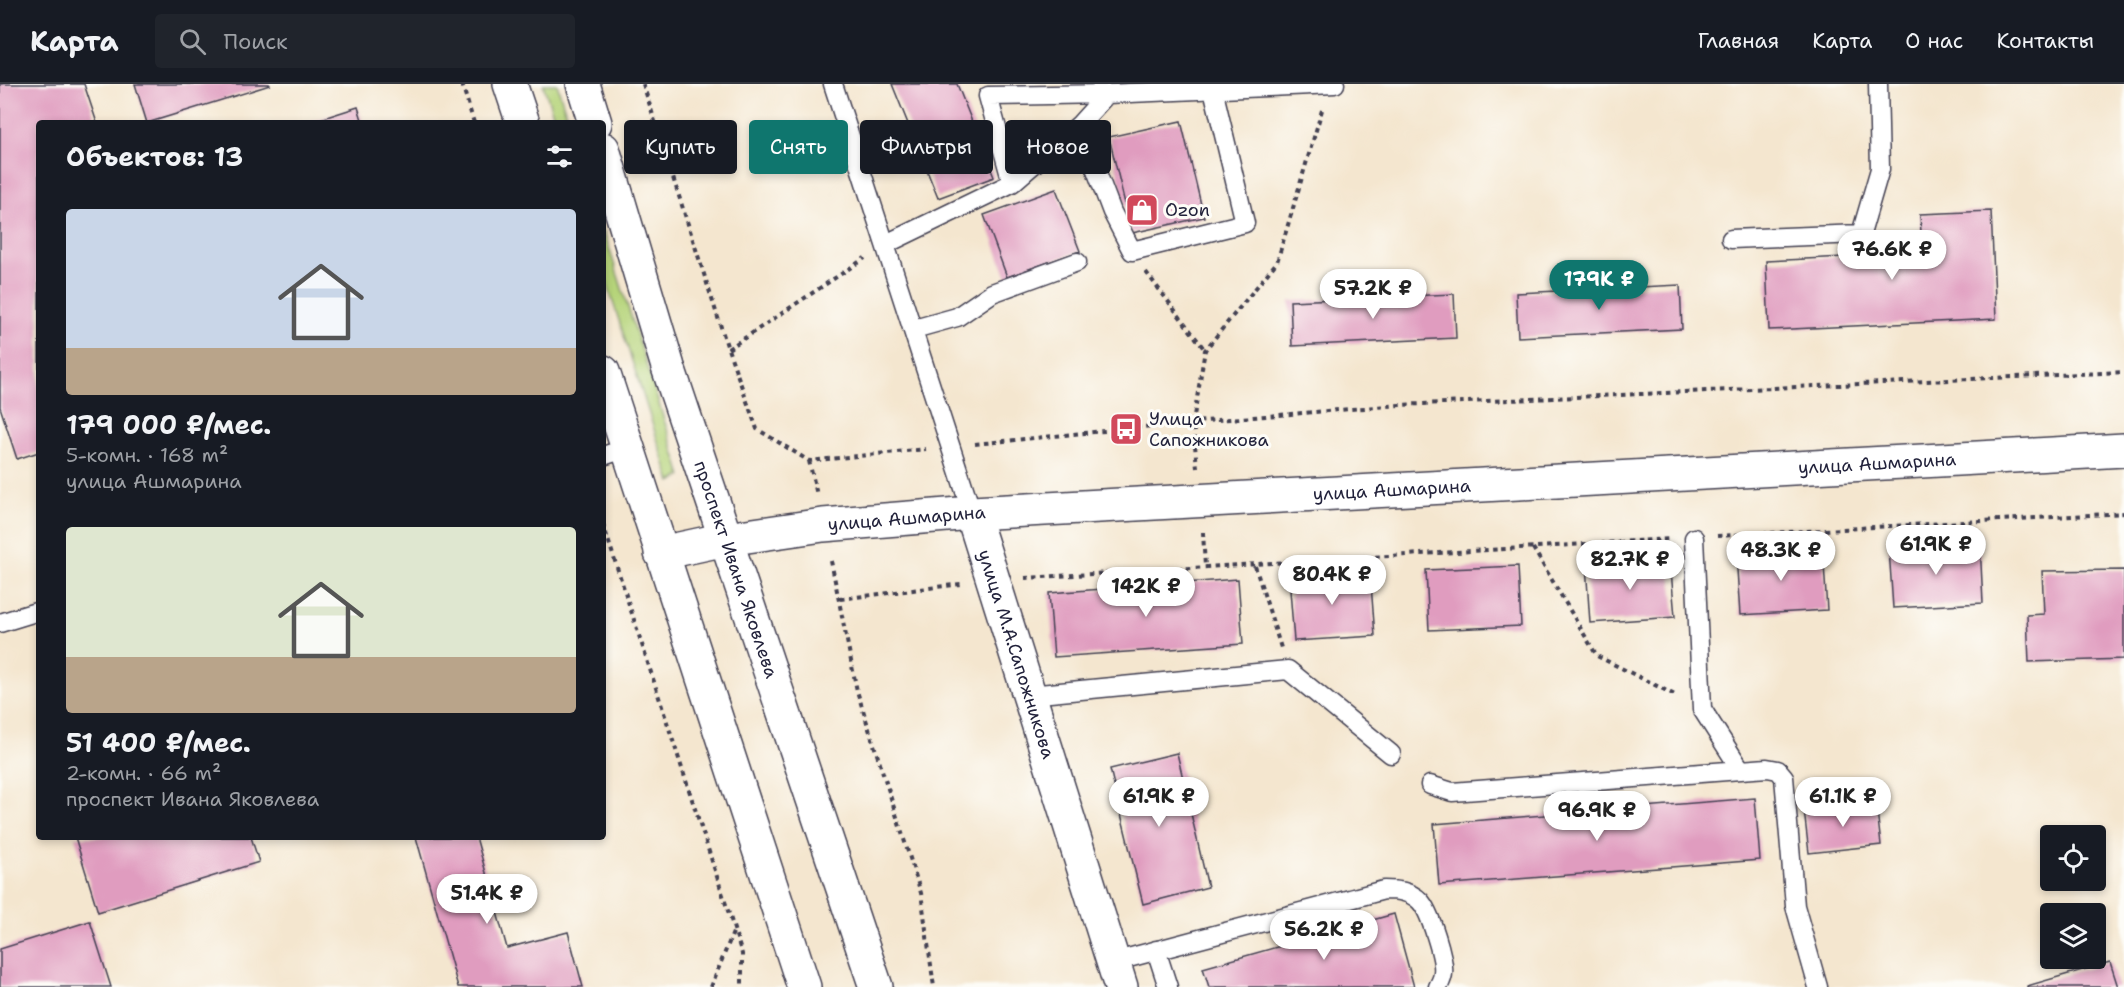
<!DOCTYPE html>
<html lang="ru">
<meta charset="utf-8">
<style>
:root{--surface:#171b24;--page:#20242c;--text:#f1f3f6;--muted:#9ea1a6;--line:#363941;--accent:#0f766e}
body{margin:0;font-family:"Shantell Sans",sans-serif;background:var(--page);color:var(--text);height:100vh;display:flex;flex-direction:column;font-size:22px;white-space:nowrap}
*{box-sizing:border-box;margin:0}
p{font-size:20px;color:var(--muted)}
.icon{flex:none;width:33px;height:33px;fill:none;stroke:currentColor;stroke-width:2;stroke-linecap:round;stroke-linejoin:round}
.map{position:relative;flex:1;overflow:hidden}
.sheet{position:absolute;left:36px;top:36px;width:570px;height:720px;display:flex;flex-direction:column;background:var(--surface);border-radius:6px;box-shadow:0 3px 9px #0003}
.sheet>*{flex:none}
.top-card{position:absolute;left:624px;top:36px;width:570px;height:54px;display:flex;gap:12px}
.tools{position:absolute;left:2040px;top:741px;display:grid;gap:12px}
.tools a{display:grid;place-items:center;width:66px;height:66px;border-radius:6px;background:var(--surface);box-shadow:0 3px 9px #0003;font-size:30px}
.price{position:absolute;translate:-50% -51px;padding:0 14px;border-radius:21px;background:#fff;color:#222;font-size:20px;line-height:39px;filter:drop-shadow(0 2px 3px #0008)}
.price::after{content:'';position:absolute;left:50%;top:36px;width:18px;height:14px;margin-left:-9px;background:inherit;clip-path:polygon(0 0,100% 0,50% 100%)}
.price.selected{background:var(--accent);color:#fff}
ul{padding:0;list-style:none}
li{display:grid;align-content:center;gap:12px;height:318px;padding:0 30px}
li span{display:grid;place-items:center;height:186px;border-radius:6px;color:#555}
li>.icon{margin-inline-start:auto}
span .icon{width:108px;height:108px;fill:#fffc;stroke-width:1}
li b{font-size:26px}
h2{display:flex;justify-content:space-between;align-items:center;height:72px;padding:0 30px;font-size:26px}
.tag{padding:0 21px;border-radius:6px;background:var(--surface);box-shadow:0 3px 9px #0003;font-size:21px;line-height:54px}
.tag.selected{background:var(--accent);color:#fff}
header{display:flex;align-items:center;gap:36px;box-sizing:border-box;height:84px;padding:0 30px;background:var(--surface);border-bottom:2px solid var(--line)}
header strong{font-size:28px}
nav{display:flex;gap:33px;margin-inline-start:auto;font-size:21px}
.search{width:420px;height:54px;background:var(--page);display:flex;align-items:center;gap:15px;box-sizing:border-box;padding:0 21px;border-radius:6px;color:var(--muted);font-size:22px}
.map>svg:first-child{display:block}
</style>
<header>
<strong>Карта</strong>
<div class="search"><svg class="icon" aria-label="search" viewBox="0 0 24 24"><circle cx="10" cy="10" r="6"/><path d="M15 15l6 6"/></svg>Поиск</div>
<nav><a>Главная</a><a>Карта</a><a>О нас</a><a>Контакты</a></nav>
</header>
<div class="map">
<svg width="2124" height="903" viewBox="0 0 2124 903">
<rect width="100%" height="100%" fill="#fdfcf7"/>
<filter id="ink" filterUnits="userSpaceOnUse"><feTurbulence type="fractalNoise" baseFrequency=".0167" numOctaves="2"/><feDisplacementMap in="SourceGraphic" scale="12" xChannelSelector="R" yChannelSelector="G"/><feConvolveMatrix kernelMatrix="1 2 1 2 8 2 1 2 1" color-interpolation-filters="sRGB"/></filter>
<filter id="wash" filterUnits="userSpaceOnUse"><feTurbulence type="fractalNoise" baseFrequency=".008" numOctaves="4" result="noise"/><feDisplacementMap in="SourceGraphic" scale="24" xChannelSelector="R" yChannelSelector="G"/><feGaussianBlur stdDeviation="1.35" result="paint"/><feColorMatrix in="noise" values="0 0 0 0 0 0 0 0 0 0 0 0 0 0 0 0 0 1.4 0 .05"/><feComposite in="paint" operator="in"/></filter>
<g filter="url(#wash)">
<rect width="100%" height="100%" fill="#f4e6cf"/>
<path fill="#b6d47a" stroke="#6c7b5a" stroke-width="1.5" d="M543,0H557L569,39H556Z
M603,145L682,392L671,398L603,187Z"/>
<g id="blocks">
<path fill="#e09cbf" d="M0,0H84L97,39H39V368L17,375L0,323Z
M135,0H269L270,1L147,39Z
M892,0H957L994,93L938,114Z
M358,23L363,39H308Z
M1181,37L1204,133L1132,149L1109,53Z
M1056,105L1080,167L1007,193L984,131Z
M1991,127L1996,235L1769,246L1766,177L1922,169L1920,130Z
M1680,201L1682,245L1518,253L1516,209Z
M1454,210L1456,254L1292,262L1290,217Z
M1980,460L1983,519L1893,524L1889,465Z
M1823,465L1827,526L1740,531L1736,470Z
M1670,475L1675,533L1590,539L1586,481Z
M1518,482L1521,542L1429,546L1426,486Z
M2124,486V575L2029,578L2027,531L2044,530L2042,487Z
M1370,488L1375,552L1294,557L1289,493Z
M1238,495L1243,560L1054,573L1049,509Z
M1177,669L1208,803L1143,820L1110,685Z
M1755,714L1760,776L1439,801L1434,740Z
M1876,718L1881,761L1809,769L1804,726Z
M75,753H251L259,778L98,828Z
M416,753H476L507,864L568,848L583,903H458Z
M1394,830L1414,903H1209L1203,884Z
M90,837L111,903H0V865Z
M2110,878L2118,903H2027V902Z"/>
</g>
</g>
<g filter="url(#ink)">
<use href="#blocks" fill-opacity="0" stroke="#423f51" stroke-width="1.5"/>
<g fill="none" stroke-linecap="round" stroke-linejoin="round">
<g stroke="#423f51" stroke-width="21">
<path id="service" d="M833,0L972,429
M1079,41L1112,128L1132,167L1245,139L1213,5
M1012,99L988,12L1107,10
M1731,155L1861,150L1880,85L1878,0
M886,160L1012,99L1079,41L1107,10L1335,0
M914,245L957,233L992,209L1077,178
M603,372L627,364
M1694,454L1702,625L1741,686
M0,539L39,527
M1029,611L1288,586L1391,670
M1430,701L1452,708L1767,684L1778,686L1784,693L1795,822L1818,903
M1156,866L1168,903
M1113,878L1384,806C1397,806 1410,807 1420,817C1430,827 1445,876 1443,889C1443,894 1440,899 1438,903"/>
</g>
<g stroke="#423f51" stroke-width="36">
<g id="minor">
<path id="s1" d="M972,429L1121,903"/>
</g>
</g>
<g stroke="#423f51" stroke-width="36">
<g id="secondary">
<path id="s2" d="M726,455L823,441L972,429L2124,366"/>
</g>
</g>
<g stroke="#423f51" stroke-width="36">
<g id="primary">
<path d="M510,0L523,39"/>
<path d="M583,0L595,39"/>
<path id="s3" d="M603,65L668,283L876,903"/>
<path d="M603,288L804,903"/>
<path d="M661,469L726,455"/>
</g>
</g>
<path stroke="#423f51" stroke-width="4" stroke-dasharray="4.5 4.5" stroke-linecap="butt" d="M462,0L474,39
M643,0L728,265L757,345L809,377L926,365
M1146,188L1205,266
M728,265L865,174
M975,360L1193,338L1400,321L2124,288
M809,377L817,411
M1197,384L1193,338L1205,266L1277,178L1322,26
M603,440L742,870V903
M1203,448L1205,483
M1717,452L2124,429
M1533,464L1597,572L1677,612
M831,477L857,607L921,809L934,903
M1255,482L1281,564
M1025,494L1670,455
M840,515L961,500
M711,903L734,846"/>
<use href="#service" stroke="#fff" stroke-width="18"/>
<use href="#minor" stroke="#fff" stroke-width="33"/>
<use href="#secondary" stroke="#fff" stroke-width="33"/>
<use href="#primary" stroke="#fff" stroke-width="33"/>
</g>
</g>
<defs>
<g id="shop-square" transform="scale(1.725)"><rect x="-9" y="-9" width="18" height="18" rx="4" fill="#d1495b" stroke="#fdfcf7"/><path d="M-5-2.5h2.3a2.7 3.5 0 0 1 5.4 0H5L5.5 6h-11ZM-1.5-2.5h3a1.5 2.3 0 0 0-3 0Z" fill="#fff"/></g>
<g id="bus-square" transform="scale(1.725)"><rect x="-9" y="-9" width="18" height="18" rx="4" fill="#d1495b" stroke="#fdfcf7"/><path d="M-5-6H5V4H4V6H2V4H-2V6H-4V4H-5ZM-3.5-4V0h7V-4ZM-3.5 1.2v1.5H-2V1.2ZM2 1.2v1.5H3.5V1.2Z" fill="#fff"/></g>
</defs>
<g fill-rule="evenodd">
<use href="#shop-square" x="1142" y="126"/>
<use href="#bus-square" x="1126" y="345"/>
</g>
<g text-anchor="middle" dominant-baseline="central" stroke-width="6" stroke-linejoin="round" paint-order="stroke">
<g font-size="18" fill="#22223b" stroke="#fdfcf7" text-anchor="start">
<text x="1165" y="126">Ozon</text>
<text x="1149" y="335">Улица<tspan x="1149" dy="21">Сапожникова</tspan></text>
</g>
<g font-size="18" fill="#22223b" stroke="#fdfcf7">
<text stroke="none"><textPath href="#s2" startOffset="1154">улица Ашмарина</textPath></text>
<text stroke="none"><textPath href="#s2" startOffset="668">улица Ашмарина</textPath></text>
<text stroke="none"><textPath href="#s2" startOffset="182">улица Ашмарина</textPath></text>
<text stroke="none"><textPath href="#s3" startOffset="441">проспект Ивана Яковлева</textPath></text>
<text stroke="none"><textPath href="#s1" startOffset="148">улица М.А.Сапожникова</textPath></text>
</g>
</g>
</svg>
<div class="tools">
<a><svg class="icon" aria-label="locate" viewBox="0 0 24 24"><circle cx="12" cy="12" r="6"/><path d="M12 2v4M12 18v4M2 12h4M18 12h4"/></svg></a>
<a><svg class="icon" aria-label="layers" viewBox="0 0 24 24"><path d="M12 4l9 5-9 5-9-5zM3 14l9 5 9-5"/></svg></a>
</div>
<b class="price" style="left:1892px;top:197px">76.6K ₽</b>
<b class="price selected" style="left:1599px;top:227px">179K ₽</b>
<b class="price" style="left:1373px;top:236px">57.2K ₽</b>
<b class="price" style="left:1936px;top:492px">61.9K ₽</b>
<b class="price" style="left:1781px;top:498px">48.3K ₽</b>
<b class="price" style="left:1630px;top:507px">82.7K ₽</b>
<b class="price" style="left:1332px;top:522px">80.4K ₽</b>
<b class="price" style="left:1146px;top:534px">142K ₽</b>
<b class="price" style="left:1159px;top:744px">61.9K ₽</b>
<b class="price" style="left:1843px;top:744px">61.1K ₽</b>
<b class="price" style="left:1597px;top:758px">96.9K ₽</b>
<b class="price" style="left:487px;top:841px">51.4K ₽</b>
<b class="price" style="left:1324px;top:877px">56.2K ₽</b>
<div class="top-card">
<a class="tag">Купить</a>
<a class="tag selected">Снять</a>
<a class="tag">Фильтры</a>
<a class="tag">Новое</a>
</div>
<section class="sheet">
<h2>Объектов: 13<svg class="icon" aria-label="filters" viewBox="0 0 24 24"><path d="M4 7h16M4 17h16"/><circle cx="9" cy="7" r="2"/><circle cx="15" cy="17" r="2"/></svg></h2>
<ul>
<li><span style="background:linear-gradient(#c9d6e8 75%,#b9a48a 0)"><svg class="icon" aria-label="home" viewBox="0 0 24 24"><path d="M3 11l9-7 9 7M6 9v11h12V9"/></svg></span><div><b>179 000 ₽/мес.</b><p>5-комн. · 168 m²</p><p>улица Ашмарина</p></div></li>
<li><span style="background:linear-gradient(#dfe7d0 70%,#b9a48a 0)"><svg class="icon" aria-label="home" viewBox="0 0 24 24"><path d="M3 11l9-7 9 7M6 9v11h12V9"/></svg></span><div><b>51 400 ₽/мес.</b><p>2-комн. · 66 m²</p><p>проспект Ивана Яковлева</p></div></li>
</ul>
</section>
</div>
